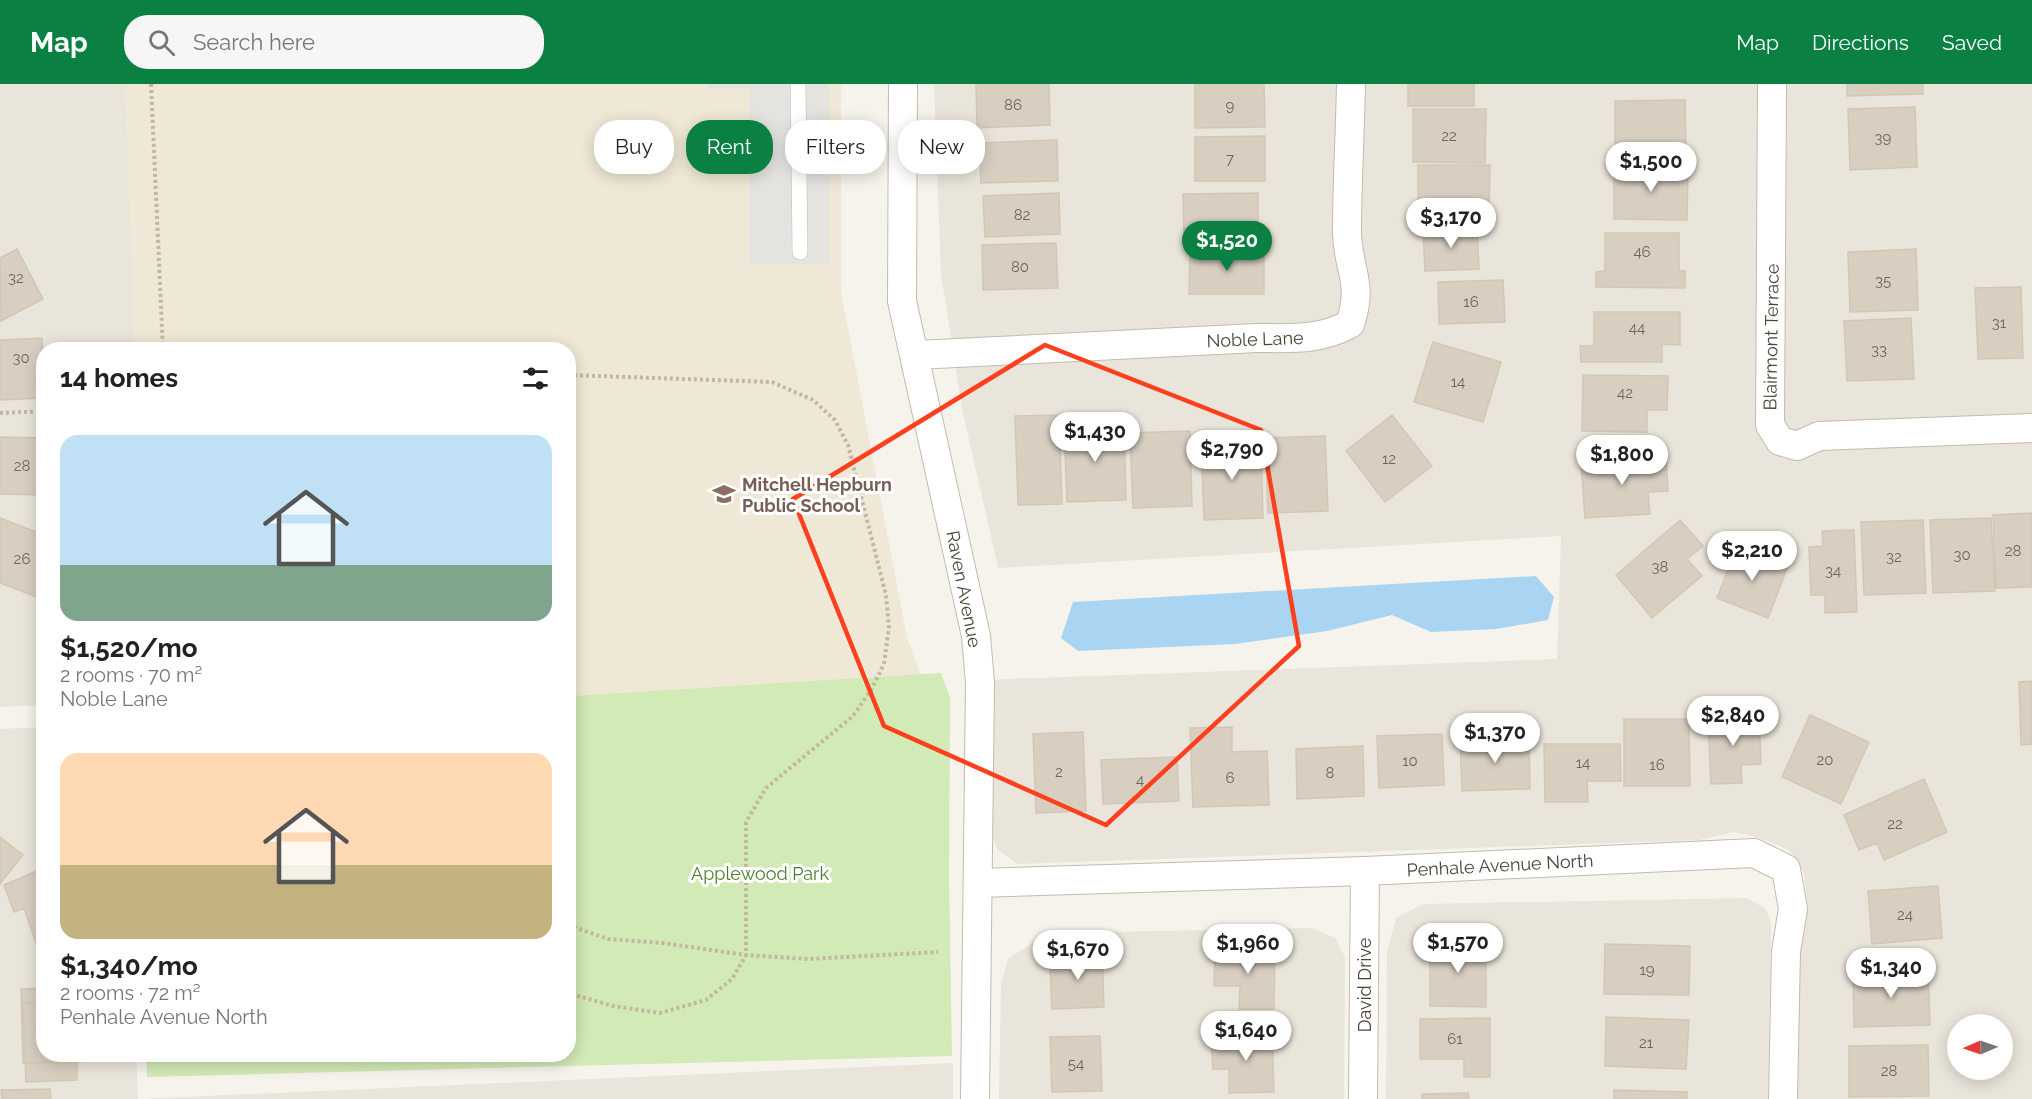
<!DOCTYPE html>
<meta charset="utf-8">
<style>
:root{--surface:#fff;--page:#f6f6f6;--text:#222;--muted:#767676;--accent:#0b8043}
body{margin:0;font-family:Raleway,sans-serif;background:var(--page);color:var(--text);height:100vh;display:flex;flex-direction:column;font-size:22px;white-space:nowrap}
*{box-sizing:border-box;margin:0}
p{font-size:20px;color:var(--muted)}
.icon{flex:none;width:33px;height:33px;fill:none;stroke:currentColor;stroke-width:2;stroke-linecap:round;stroke-linejoin:round}
.map{position:relative;flex:1;overflow:hidden}
.details{position:absolute;left:36px;top:258px;width:540px;height:720px;display:flex;flex-direction:column;background:var(--surface);border-radius:24px;box-shadow:0 3px 15px #0003}
.details>*{flex:none}
.banner{position:absolute;left:594px;top:36px;width:570px;height:54px;display:flex;gap:12px}
.needle{width:39px;rotate:268deg}
.buttons{position:absolute;left:1947px;top:930px;display:grid;gap:12px}
.buttons a{display:grid;place-items:center;width:66px;height:66px;border-radius:50%;background:var(--surface);box-shadow:0 3px 15px #0003;font-size:30px}
.price{position:absolute;translate:-50% -51px;padding:0 14px;border-radius:21px;background:#fff;color:#222;font-size:20px;line-height:39px;filter:drop-shadow(0 2px 3px #0008)}
.price::after{content:'';position:absolute;left:50%;top:36px;width:18px;height:14px;margin-left:-9px;background:inherit;clip-path:polygon(0 0,100% 0,50% 100%)}
.price.active{background:var(--accent);color:#fff}
ul{padding:0;list-style:none}
li{display:grid;align-content:center;gap:12px;height:318px;padding:0 24px}
li span{display:grid;place-items:center;height:186px;border-radius:18px;color:#555}
li>.icon{margin-inline-start:auto}
span .icon{width:108px;height:108px;fill:#fffc;stroke-width:1}
li b{font-size:26px}
h2{display:flex;justify-content:space-between;align-items:center;height:72px;padding:0 24px;font-size:26px}
.pill{padding:0 21px;border-radius:24px;background:var(--surface);box-shadow:0 3px 15px #0003;font-size:21px;line-height:54px}
.pill.active{background:var(--accent);color:#fff}
header{display:flex;align-items:center;gap:36px;box-sizing:border-box;height:84px;padding:0 30px;background:var(--accent);color:#fff}
header strong{font-size:28px}
nav{display:flex;gap:33px;margin-inline-start:auto;font-size:21px}
.search{width:420px;height:54px;background:var(--page);display:flex;align-items:center;gap:15px;box-sizing:border-box;padding:0 21px;border-radius:24px;color:var(--muted);font-size:22px}
.map>svg:first-child{display:block}
</style>
<header>
<strong>Map</strong>
<div class="search"><svg class="icon" aria-label="search" viewBox="0 0 24 24"><circle cx="10" cy="10" r="6"/><path d="M15 15l6 6"/></svg>Search here</div>
<nav><a>Map</a><a>Directions</a><a>Saved</a></nav>
</header>
<div class="map">
<svg width="2032" height="1015" viewBox="0 0 2032 1015">
<rect width="100%" height="100%" fill="#f6f3ec"/>
<path fill="#eae5da" fill-rule="evenodd" d="M0,0H126L135,265L44,266L43,621L0,623Z
M934,0H2032V1015H1793L1794,869L1808,826L1804,788L1789,766L1760,754L1734,748L1699,756L1018,780L998,766L983,731L982,596L1557,575L1561,452L998,484L962,324L941,190ZM1958,940H2002V986H1958Z
M43,643L44,970L136,971L138,1015L953,979V1015H0V645Z
M1747,814L1766,825L1771,840L1768,1015H1386L1387,868L1396,834L1423,820Z
M1312,844L1335,854L1345,873L1344,1015H999L1001,900L1008,875L1029,861L1053,849Z"/>
<path fill="#efe8d6" d="M126,0H841V207L907,554L921,591L569,612L568,266L135,265Z"/>
<path fill="#d2eab5" d="M941,589L950,614L949,793L952,972L147,993L146,971L568,970L569,612Z"/>
<path fill="#e5e3e0" d="M707,0H829V180H749V4H707Z"/>
<path fill="#a9d4f2" d="M1536,492L1554,513L1548,536L1496,545L1431,548L1392,531L1327,547L1235,560L1078,567L1061,554L1073,518Z"/>
<path fill="#d8cfc1" stroke="#d3c7b4" stroke-width="1.5" d="M976,0H1049L1050,41L977,44Z
M1195,0H1264L1265,43L1195,44Z
M1408,0H1474V22H1408Z
M1847,0H1923V10L1847,12Z
M1685,16L1686,70L1615,71V17Z
M1915,23L1917,83L1850,86L1848,25Z
M1413,25H1486L1485,79L1413,78Z
M1265,52V97H1195V53Z
M1057,56L1058,97L981,99L979,59Z
M1418,81H1490L1489,130H1418Z
M1614,82H1688L1687,136L1614,135Z
M1059,109L1060,150L985,153L983,112Z
M1258,109V154H1184L1183,110Z
M1477,143L1479,185L1425,187L1423,145Z
M1605,149H1679V187H1685V204L1596,203V188L1605,187Z
M1056,159L1058,204L983,206L982,161Z
M17,165L43,215L1,237L0,174Z
M1190,165H1264V210H1189Z
M1916,165L1918,226L1850,228L1848,168Z
M1503,196L1505,238L1439,240L1438,198Z
M2021,203L2023,274L1978,275L1975,204Z
M1594,228H1680V261L1662,260V278H1581L1580,262H1594Z
M1911,234L1914,295L1847,297L1844,237Z
M42,254L44,314L0,316V256Z
M1433,258L1501,278L1483,338L1414,318Z
M1583,291L1668,292L1667,326H1647V348L1582,347Z
M1059,331L1062,420L1018,421L1015,332Z
M1392,331L1432,382L1385,418L1346,367Z
M1124,341L1126,416L1067,418L1064,343Z
M1190,347L1192,422L1133,424L1130,349Z
M1325,352L1328,427L1268,429L1265,354Z
M0,353L44,354V411L0,410Z
M1261,359L1263,434L1204,436L1201,361Z
M1666,373L1668,407L1648,408L1650,430L1585,434L1581,378Z
M2032,429V503L1996,504L1993,431Z
M0,434L44,451V516L0,499Z
M1991,434L1995,507L1933,509L1930,436Z
M1680,436L1703,462L1687,475L1702,492L1652,534L1616,491Z
M1923,436L1926,509L1864,511L1861,438Z
M1854,446L1857,528L1825,529V511H1811L1809,463L1823,462L1822,447Z
M1737,462L1788,482L1768,534L1717,514Z
M2032,597V660L2021,661L2019,598Z
M1810,631L1869,658L1841,720L1782,693Z
M1759,633L1761,680L1741,681L1742,699L1711,700L1708,634Z
M1624,635H1689L1690,702H1624Z
M1232,643V668L1267,667L1269,721L1193,723L1190,644Z
M1083,648L1086,727L1036,729L1033,650Z
M1442,650L1444,701L1379,704L1377,652Z
M1529,653L1530,705L1462,707L1460,655Z
M1544,660H1620L1621,697H1587L1588,718H1545Z
M1363,662L1364,712L1297,715L1296,665Z
M1177,673L1179,717L1103,720L1101,676Z
M1924,695L1947,748L1884,776L1877,759L1859,766L1844,731Z
M0,753L23,771L0,800Z
M44,784V870L40,871L24,824L14,828L4,801Z
M1938,802L1942,854L1872,860L1868,807Z
M1430,856L1486,857V923L1430,922Z
M1605,860L1690,862L1689,911L1604,910Z
M1215,864L1275,865L1274,925H1239L1240,902H1214Z
M1102,867L1104,923L1052,925L1050,885H1063L1062,868Z
M1928,887L1930,941L1854,943L1853,889Z
M44,904V970H91V977L23,979L21,905Z
M44,918V970H77V996L26,998L23,919Z
M1606,933L1689,936L1686,985L1605,982Z
M1490,934V993H1464V975H1420V935Z
M1272,951L1274,1008L1229,1009V985H1213L1211,953Z
M1100,952L1102,1007L1052,1008L1050,953Z
M1928,961L1929,1012L1849,1013V962Z
M50,1005L51,1015H2L1,1006Z
M1614,1006L1687,1008V1015H1614Z
M1468,1009L1469,1015H1422V1010Z"/>
<g fill="none" stroke-linecap="round" stroke-linejoin="round">
<g stroke="#c2bbae" stroke-width="16">
<path id="service" d="M798,0L800,168"/>
</g>
<g stroke="#c2bbae" stroke-width="30">
<path id="minor" d="M903,0L902,217L976,552L980,599L975,1015
M1772,0L1770,341L1780,357L1797,362L1819,352L2032,344
M916,271L1257,254C1292,254 1318,257 1350,240C1364,199 1348,187 1347,149C1347,100 1350,50 1351,0
M979,799L1365,787L1754,769L1786,785L1793,825L1786,867L1783,1015
M1363,1015L1365,787"/>
</g>
<path stroke="#c4b79f" stroke-width="4" stroke-dasharray="3 3" stroke-linecap="butt" d="M151,0L163,266
M568,291L772,298L813,316L835,336L848,361L886,511L889,543L884,580L871,606L853,632L766,704L746,738V871L732,895L706,916L660,929L613,922L568,909
M0,329L44,327
M568,841L608,855L663,859L746,871L808,875L938,868"/>
<use href="#service" stroke="#fff" stroke-width="15"/>
<use href="#minor" stroke="#fff" stroke-width="28"/>
</g>
<path fill="none" stroke="#fc3f1d" stroke-width="4.5" stroke-linejoin="round" d="M1045,261L1261,346L1299,562L1106,741L884,642L793,415Z"/>
<defs>
<g id="school-bare" transform="scale(1.8)"><path d="M0-5L7-2L0 1L-7-2ZM-4 1L0 2.5L4 1V4Q0 6-4 4Z" fill="#8d6e63" stroke="#fff" stroke-width="2.5" paint-order="stroke"/></g>
</defs>
<g fill-rule="evenodd">
<use href="#school-bare" x="724" y="410"/>
</g>
<g text-anchor="middle" dominant-baseline="central" stroke-width="6" stroke-linejoin="round" paint-order="stroke">
<g font-size="15" fill="#6e675b">
<text x="1013" y="21">86</text>
<text x="1230" y="22">9</text>
<text x="1449" y="52">22</text>
<text x="1883" y="54">39</text>
<text x="1230" y="75">7</text>
<text x="1022" y="131">82</text>
<text x="1642" y="168">46</text>
<text x="1020" y="183">80</text>
<text x="16" y="194">32</text>
<text x="1883" y="197">35</text>
<text x="1471" y="218">16</text>
<text x="1999" y="239">31</text>
<text x="1637" y="244">44</text>
<text x="1879" y="266">33</text>
<text x="21" y="274">30</text>
<text x="1458" y="298">14</text>
<text x="1625" y="309">42</text>
<text x="1389" y="375">12</text>
<text x="22" y="382">28</text>
<text x="2013" y="467">28</text>
<text x="1962" y="471">30</text>
<text x="1894" y="473">32</text>
<text x="22" y="475">26</text>
<text x="1660" y="483">38</text>
<text x="1833" y="487">34</text>
<text x="1825" y="676">20</text>
<text x="1410" y="677">10</text>
<text x="1583" y="679">14</text>
<text x="1657" y="681">16</text>
<text x="1059" y="688">2</text>
<text x="1330" y="689">8</text>
<text x="1230" y="694">6</text>
<text x="1140" y="696">4</text>
<text x="1895" y="740">22</text>
<text x="1905" y="831">24</text>
<text x="1647" y="886">19</text>
<text x="1455" y="955">61</text>
<text x="1646" y="959">21</text>
<text x="1076" y="980">54</text>
<text x="1889" y="987">28</text>
</g>
<g font-size="18" fill="#4b4439" stroke="#fff">
<text transform="translate(1771 253) rotate(-89)">Blairmont Terrace</text>
<text transform="translate(1255 255) rotate(-2)">Noble Lane</text>
<text transform="translate(964 505) rotate(79)">Raven Avenue</text>
<text transform="translate(1500 781) rotate(-3)">Penhale Avenue North</text>
<text transform="translate(1364 901) rotate(-90)">David Drive</text>
</g>
<g font-size="18" font-weight="bold" fill="#785e54" stroke="#fff" text-anchor="start">
<text x="742" y="400">Mitchell Hepburn<tspan x="742" dy="21">Public School</tspan></text>
</g>
<g font-size="18" fill="#4a7f2a" stroke="#fff">
<text x="760" y="789">Applewood Park</text>
</g>
</g>
</svg>
<div class="buttons">
<a><svg class="needle" viewBox="-14 -14 28 28"><path d="M0-13l5 13h-10z" fill="#e53935"/><path d="M0 13l5-13h-10z" fill="#767676"/></svg></a>
</div>
<b class="price" style="left:1651px;top:109px">$1,500</b>
<b class="price" style="left:1451px;top:165px">$3,170</b>
<b class="price active" style="left:1227px;top:188px">$1,520</b>
<b class="price" style="left:1095px;top:379px">$1,430</b>
<b class="price" style="left:1232px;top:397px">$2,790</b>
<b class="price" style="left:1622px;top:402px">$1,800</b>
<b class="price" style="left:1752px;top:498px">$2,210</b>
<b class="price" style="left:1733px;top:663px">$2,840</b>
<b class="price" style="left:1495px;top:680px">$1,370</b>
<b class="price" style="left:1458px;top:890px">$1,570</b>
<b class="price" style="left:1248px;top:891px">$1,960</b>
<b class="price" style="left:1078px;top:897px">$1,670</b>
<b class="price" style="left:1891px;top:915px">$1,340</b>
<b class="price" style="left:1246px;top:978px">$1,640</b>
<div class="banner">
<a class="pill">Buy</a>
<a class="pill active">Rent</a>
<a class="pill">Filters</a>
<a class="pill">New</a>
</div>
<section class="details">
<h2>14 homes<svg class="icon" aria-label="filters" viewBox="0 0 24 24"><path d="M4 7h16M4 17h16"/><circle cx="9" cy="7" r="2"/><circle cx="15" cy="17" r="2"/></svg></h2>
<ul>
<li><span style="background:linear-gradient(#bfe0f5 70%,#7fa58c 0)"><svg class="icon" aria-label="home" viewBox="0 0 24 24"><path d="M3 11l9-7 9 7M6 9v11h12V9"/></svg></span><div><b>$1,520/mo</b><p>2 rooms · 70 m²</p><p>Noble Lane</p></div></li>
<li><span style="background:linear-gradient(#ffd9b3 60%,#c2b280 0)"><svg class="icon" aria-label="home" viewBox="0 0 24 24"><path d="M3 11l9-7 9 7M6 9v11h12V9"/></svg></span><div><b>$1,340/mo</b><p>2 rooms · 72 m²</p><p>Penhale Avenue North</p></div></li>
</ul>
</section>
</div>
